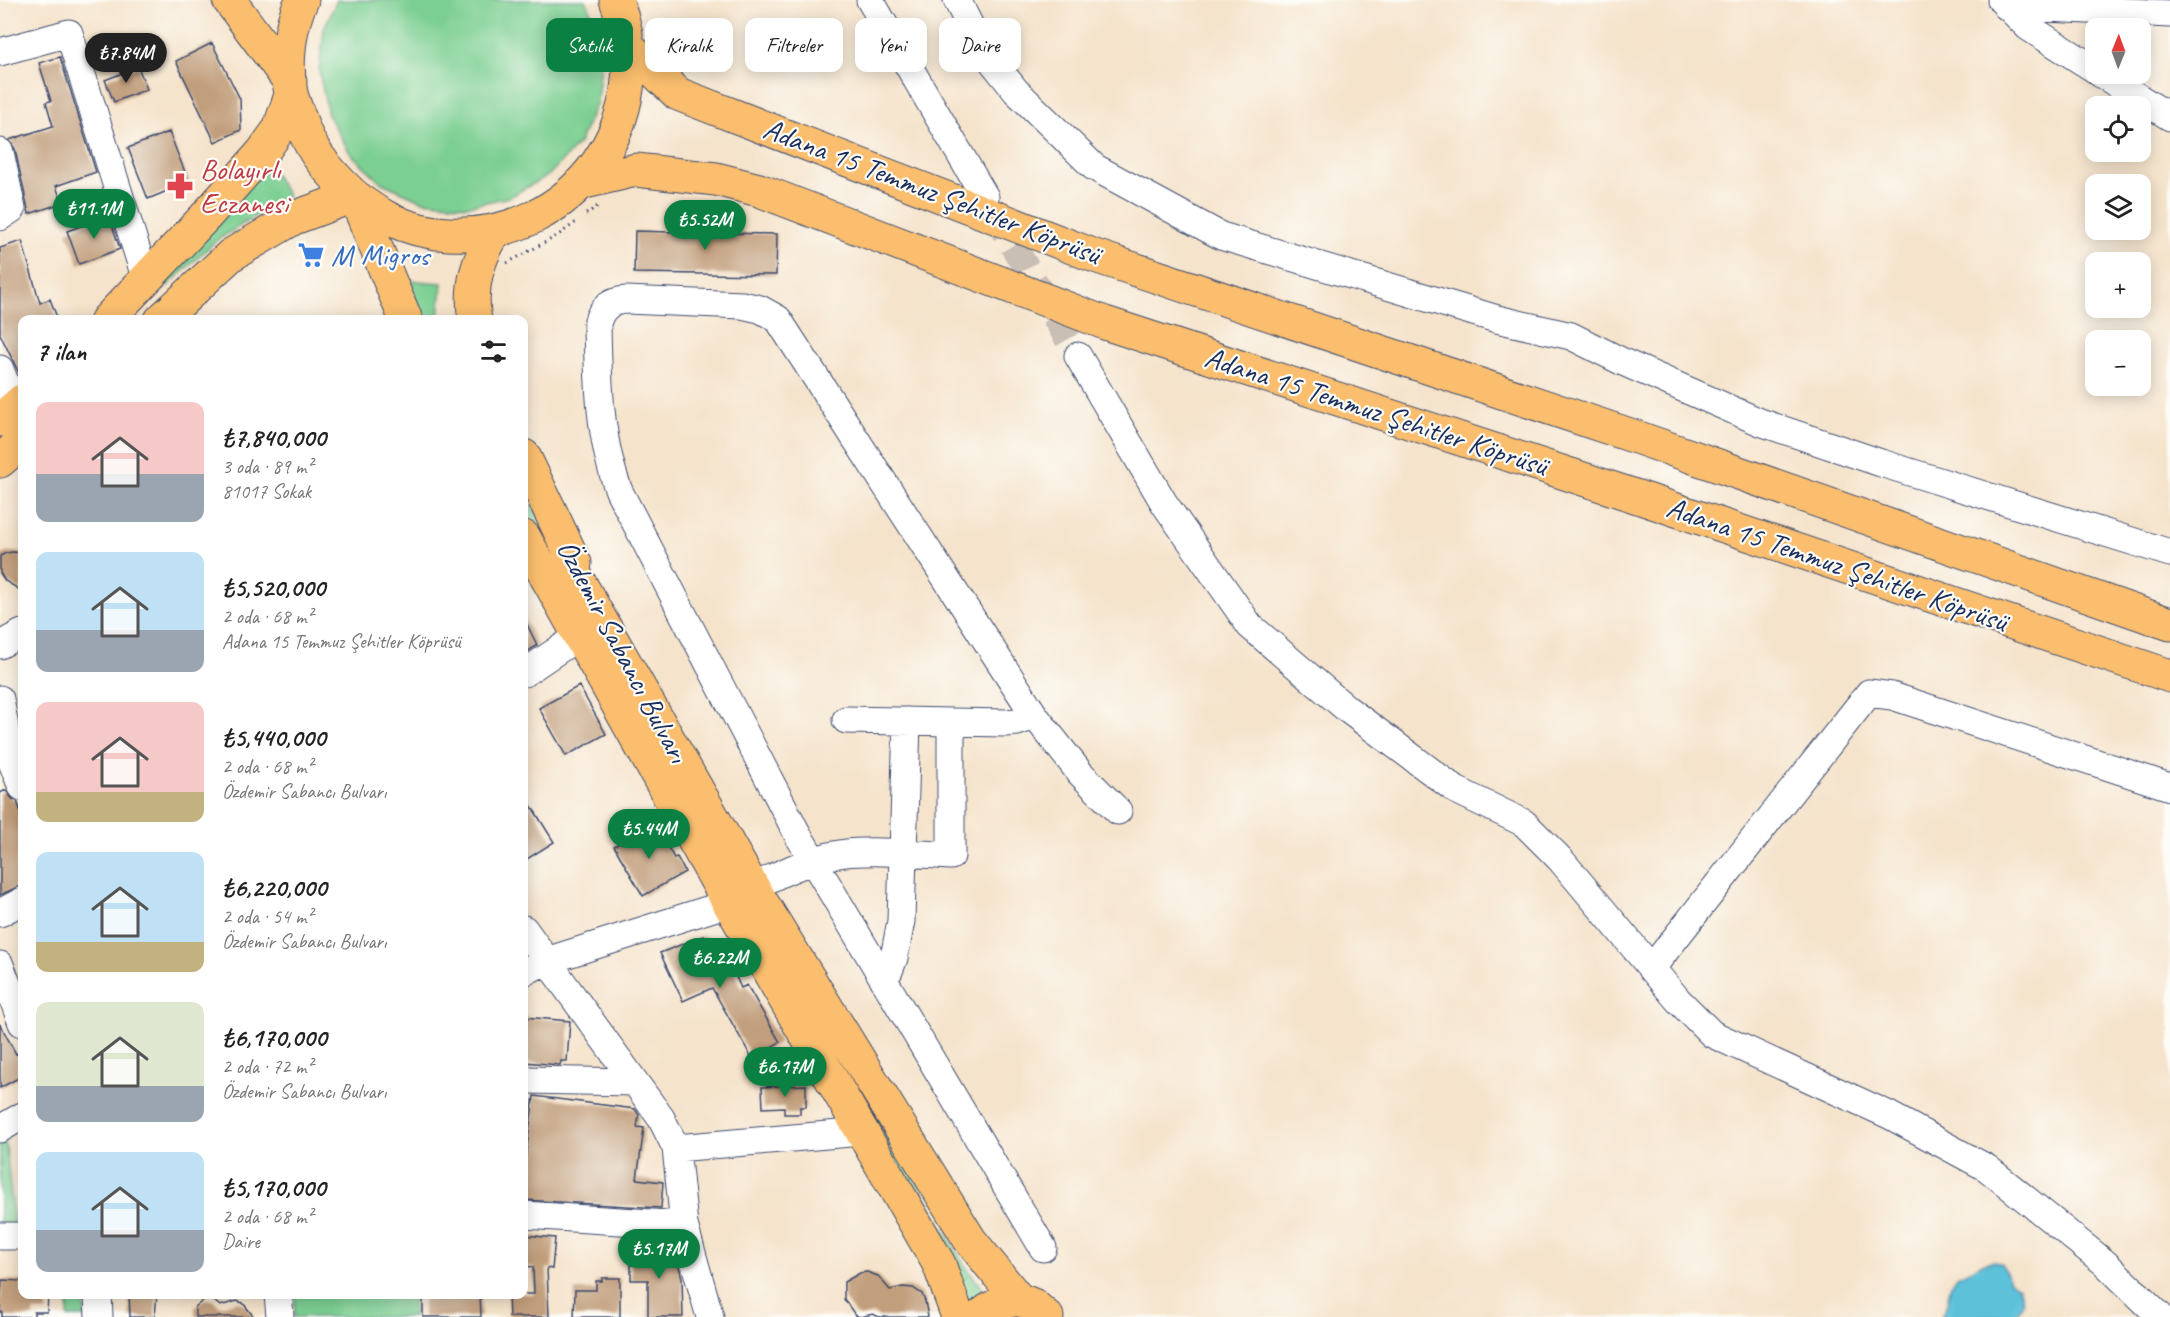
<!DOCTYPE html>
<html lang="tr">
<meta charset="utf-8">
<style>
:root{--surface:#fff;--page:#f6f6f6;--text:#222;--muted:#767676;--accent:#0b8043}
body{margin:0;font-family:Caveat,sans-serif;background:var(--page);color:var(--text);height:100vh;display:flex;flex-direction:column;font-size:22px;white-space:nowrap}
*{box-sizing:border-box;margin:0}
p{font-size:20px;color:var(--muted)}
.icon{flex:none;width:33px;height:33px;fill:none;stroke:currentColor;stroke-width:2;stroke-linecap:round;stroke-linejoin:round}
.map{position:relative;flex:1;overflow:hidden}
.details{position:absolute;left:18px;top:315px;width:510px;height:984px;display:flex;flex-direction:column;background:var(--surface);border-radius:12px;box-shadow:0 3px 15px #0003}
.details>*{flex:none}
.hud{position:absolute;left:546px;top:18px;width:570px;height:54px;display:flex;gap:12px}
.needle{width:39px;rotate:1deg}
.tools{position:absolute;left:2085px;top:18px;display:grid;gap:12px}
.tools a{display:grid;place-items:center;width:66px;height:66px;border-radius:12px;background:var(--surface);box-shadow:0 3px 15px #0003;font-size:30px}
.price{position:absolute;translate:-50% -51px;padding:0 14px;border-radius:21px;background:var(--accent);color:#fff;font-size:20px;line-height:39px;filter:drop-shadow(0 2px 3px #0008)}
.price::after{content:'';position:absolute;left:50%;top:36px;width:18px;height:14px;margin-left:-9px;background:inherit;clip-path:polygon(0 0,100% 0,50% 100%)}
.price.on{background:#222;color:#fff}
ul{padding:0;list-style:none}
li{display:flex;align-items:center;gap:18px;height:150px;padding:0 18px}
li span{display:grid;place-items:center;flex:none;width:168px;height:120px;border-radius:12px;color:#555}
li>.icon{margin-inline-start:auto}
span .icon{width:72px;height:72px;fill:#fffc;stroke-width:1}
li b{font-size:26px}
h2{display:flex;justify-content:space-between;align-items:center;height:72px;padding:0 18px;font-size:26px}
.tag{padding:0 21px;border-radius:12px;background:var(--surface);box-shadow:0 3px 15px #0003;font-size:21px;line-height:54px}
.tag.on{background:var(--accent);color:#fff}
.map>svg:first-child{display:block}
</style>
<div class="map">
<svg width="2170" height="1317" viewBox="0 0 2170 1317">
<rect width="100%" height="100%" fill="#fdfcf7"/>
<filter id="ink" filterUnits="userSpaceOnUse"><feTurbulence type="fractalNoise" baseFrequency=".0167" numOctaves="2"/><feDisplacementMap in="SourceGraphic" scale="12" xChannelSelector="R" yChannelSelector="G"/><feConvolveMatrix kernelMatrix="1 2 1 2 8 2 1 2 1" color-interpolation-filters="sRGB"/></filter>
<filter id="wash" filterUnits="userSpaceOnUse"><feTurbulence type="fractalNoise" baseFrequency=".008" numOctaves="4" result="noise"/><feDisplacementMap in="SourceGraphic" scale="24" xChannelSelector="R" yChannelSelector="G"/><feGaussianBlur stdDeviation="1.35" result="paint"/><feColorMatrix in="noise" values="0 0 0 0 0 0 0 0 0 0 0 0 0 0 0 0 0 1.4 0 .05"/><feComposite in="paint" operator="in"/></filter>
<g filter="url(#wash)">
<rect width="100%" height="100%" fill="#f5e3cb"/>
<path fill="#7ccf92" stroke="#4c7f78" stroke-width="1.5" d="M337,0H585L589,6L602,54L597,102L579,143L549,175L510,197L467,206L423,201L382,183L350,153L328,115L319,71L324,28Z
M266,160L288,196L217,240L131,319L120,320Z
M403,280L442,283L439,319H417Z
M524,490L965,1266L990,1299L973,1312L619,689L524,514Z
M3,1138L6,1146L15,1231H0V1141Z
M68,1295H84L85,1317H68Z
M295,1295H413L414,1317H294Z"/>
<path fill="#5bc1d9" stroke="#3b789c" stroke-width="1.5" d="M1994,1261L2002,1264L2010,1281L2018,1287L2023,1302C2021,1308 2017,1314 2010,1315C1991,1317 1961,1317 1941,1317L1947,1304L1950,1287L1957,1276L1983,1263Z"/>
<g id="blocks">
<path fill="#c19e7b" d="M212,43L240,99L241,130L215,142L176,61Z
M60,57L96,172L56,186L62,203L29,214L15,149L9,140L53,126L46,102L51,101L39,63Z
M138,67L147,89L114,102L105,80Z
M169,132L189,182L148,199L128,148Z
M109,216L120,249L79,264L67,231Z
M671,222L722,223V233L777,234L776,275L634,273L635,231L671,232Z
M22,241L40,303L50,299L58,320H22V379L0,334V248Z
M13,552L22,553V591L5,581L0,573V556L6,553Z
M524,618L537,645L524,654Z
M579,686L606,734L566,756L539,708Z
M6,790L12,799L17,801L22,816V885L0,895V793Z
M524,794L554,842L524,861Z
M655,824L674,858L677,857L685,872L643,896L614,846Z
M703,936L721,944L741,988L747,985L780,1042L752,1058L712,988L683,1001L660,953Z
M524,1017L570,1021L567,1061H561L560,1065L524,1062Z
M0,1024L16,1054L18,1053L22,1061V1076L0,1088Z
M806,1085V1107H800V1114H784V1107L763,1108L762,1087Z
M534,1096L635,1109L639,1115L637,1127L644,1128L637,1179L663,1182L661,1208L524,1200V1167Z
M524,1235L555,1238L552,1269L547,1268L549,1317H509L508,1294H534L533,1267L524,1266Z
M631,1247H674L682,1278L683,1317H648V1280H631Z
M867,1272L878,1276L890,1290L903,1287L913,1288L922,1294L925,1301L928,1317H879L873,1314L860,1317L855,1315L844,1299V1282L860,1273Z
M602,1278H620V1317H574L575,1290H596V1281H602Z
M2,1280L22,1281V1294L48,1295L47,1312H34V1317H2V1312H0Z
M129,1294H157L155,1317H130Z
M423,1294H480L481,1317H423Z
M205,1299L213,1300L220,1306L237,1301L243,1303L254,1317H195V1307Z"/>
</g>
</g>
<g filter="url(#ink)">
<use href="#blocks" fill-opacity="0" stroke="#3c4a6e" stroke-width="1.5"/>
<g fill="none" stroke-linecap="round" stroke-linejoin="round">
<path stroke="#c9bfb5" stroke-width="27" stroke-dasharray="27 14" stroke-linecap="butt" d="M992,210L1078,356"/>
<g stroke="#3c4a6e" stroke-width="29">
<path id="minor" d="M870,0L985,197
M957,0L980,46L1016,91L1094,167L1221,236L1497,319L1571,336L1623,362L1760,422L1881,463L2170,553
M2001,0L2028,27L2096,70
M2006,6L2170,14
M0,52L69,33L146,280
M2101,74L2170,117
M0,152L12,209L0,217
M1078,356L1164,503L1250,626L1347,709L1456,790L1524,823L1560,859L1678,1000L1712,1034L1889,1115L1987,1168L2105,1263L2161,1317
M0,369L15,408
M0,645L22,633
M524,673L579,636
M0,699L11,760L22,787
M846,720L1006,723L1017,722L1035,716
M753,888C775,875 813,858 839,854C875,849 914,854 951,856V722
M0,913L22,901
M524,929L661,1118L676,1148L684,1225L710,1317
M0,965L22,1023
M1651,969L1869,693L1892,696L2170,787
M524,972L546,961L729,903
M883,977L889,971L894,958L901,921L907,721
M524,1080L635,1082
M0,1129L22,1116
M676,1148L862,1132
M524,1215L684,1225
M0,1236H22
M1043,1248L798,835L619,491C599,439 598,379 597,324C601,308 610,301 626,300L742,305L760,309L778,319L1035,716L1080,773L1118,811
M98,1294L99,1317
M278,1294L280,1317"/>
</g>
<g stroke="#3c4a6e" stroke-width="35">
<path id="major" d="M229,0L290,82
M302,0C289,26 285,65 291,93C293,102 297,111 300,119C309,147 321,162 341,183C369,213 407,232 448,234C574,241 663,117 616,0
M629,47L678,94L1095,256L1636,437L2170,624
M581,183L636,170L716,179L759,190L1105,323L1629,494L2170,676
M356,199L406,320
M107,320L205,217L262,153L279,129L291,95
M161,320L231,255L294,218L353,196
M475,320C469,286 478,259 495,231
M0,420L22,401
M524,456L575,563L574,573L753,888L970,1240L1018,1299L1033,1305L1047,1317
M0,461L22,442
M524,537L729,903L939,1264L958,1317
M980,1317C991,1306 1003,1302 1018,1299"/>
</g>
<path stroke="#3c4a6e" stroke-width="3" stroke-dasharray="1.5 4.5" stroke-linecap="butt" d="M586,214L598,206
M507,263L557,236L579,220"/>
<use href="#minor" stroke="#fff" stroke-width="27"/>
<use href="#major" stroke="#fabe6e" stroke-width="33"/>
</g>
</g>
<defs>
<g id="pharmacy-bare" transform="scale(2.07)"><path d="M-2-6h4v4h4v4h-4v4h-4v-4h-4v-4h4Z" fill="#e0444e" stroke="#fdfcf7" stroke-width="2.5" paint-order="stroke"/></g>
<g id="supermarket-bare" transform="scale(2.07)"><path d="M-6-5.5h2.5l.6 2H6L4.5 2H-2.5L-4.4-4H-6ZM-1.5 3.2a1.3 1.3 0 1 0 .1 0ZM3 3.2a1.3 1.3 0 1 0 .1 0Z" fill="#3f7fe0" stroke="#fdfcf7" stroke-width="2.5" paint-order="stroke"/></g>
</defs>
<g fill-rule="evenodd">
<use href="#pharmacy-bare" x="180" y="186"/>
<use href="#supermarket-bare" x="311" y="255"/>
</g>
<g text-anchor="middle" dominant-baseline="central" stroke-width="4.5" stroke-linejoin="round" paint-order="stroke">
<g font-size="30" fill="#be3a42" stroke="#fdfcf7" text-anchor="start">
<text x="200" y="169">Bolayırlı<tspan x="200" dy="34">Eczanesi</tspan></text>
</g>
<g font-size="30" fill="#1b2f5e" stroke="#fdfcf7">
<text transform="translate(932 191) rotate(21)">Adana 15 Temmuz Şehitler Köprüsü</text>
<text transform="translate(1376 411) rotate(18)">Adana 15 Temmuz Şehitler Köprüsü</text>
<text transform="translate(1837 564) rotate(19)">Adana 15 Temmuz Şehitler Köprüsü</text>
<text transform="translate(623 651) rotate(62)">Özdemir Sabancı Bulvarı</text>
</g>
<g font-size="30" fill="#366cbe" stroke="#fdfcf7" text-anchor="start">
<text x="331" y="255">M Migros</text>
</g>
</g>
</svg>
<div class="tools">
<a><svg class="needle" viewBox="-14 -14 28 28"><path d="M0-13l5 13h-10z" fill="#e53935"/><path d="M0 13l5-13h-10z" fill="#767676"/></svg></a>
<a><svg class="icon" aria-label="locate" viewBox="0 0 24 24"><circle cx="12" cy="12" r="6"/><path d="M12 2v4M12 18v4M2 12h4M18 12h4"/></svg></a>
<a><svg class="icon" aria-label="layers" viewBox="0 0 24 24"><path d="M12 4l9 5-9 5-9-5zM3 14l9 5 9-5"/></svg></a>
<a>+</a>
<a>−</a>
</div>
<b class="price on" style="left:126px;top:84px">₺7.84M</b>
<b class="price" style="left:94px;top:240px">₺11.1M</b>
<b class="price" style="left:705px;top:251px">₺5.52M</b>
<b class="price" style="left:649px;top:860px">₺5.44M</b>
<b class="price" style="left:720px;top:989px">₺6.22M</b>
<b class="price" style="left:785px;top:1098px">₺6.17M</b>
<b class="price" style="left:659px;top:1280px">₺5.17M</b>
<div class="hud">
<a class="tag on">Satılık</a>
<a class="tag">Kiralık</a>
<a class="tag">Filtreler</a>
<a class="tag">Yeni</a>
<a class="tag">Daire</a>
</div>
<section class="details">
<h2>7 ilan<svg class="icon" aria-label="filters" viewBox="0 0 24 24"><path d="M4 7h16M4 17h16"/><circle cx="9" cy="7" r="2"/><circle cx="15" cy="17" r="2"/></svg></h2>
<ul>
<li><span style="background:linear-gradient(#f6c9c9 60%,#9aa5b1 0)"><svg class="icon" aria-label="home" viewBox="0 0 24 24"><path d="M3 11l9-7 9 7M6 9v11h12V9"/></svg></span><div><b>₺7,840,000</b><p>3 oda · 89 m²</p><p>81017 Sokak</p></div></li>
<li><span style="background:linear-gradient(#bfe0f5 65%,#9aa5b1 0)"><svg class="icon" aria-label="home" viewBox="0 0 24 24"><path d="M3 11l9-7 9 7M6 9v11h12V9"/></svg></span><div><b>₺5,520,000</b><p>2 oda · 68 m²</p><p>Adana 15 Temmuz Şehitler Köprüsü</p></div></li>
<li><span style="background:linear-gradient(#f6c9c9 75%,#c2b280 0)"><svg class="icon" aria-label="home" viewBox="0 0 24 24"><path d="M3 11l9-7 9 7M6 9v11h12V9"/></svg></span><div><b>₺5,440,000</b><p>2 oda · 68 m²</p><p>Özdemir Sabancı Bulvarı</p></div></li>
<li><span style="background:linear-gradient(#bfe0f5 75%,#c2b280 0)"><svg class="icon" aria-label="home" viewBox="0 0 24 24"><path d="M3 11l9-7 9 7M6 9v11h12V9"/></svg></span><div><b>₺6,220,000</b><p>2 oda · 54 m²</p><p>Özdemir Sabancı Bulvarı</p></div></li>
<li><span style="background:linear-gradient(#dfe7d0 70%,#9aa5b1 0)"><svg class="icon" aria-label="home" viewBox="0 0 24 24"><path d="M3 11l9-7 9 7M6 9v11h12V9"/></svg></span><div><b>₺6,170,000</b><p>2 oda · 72 m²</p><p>Özdemir Sabancı Bulvarı</p></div></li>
<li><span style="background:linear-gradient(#bfe0f5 65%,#9aa5b1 0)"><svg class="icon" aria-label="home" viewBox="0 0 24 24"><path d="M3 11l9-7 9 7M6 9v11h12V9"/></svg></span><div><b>₺5,170,000</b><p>2 oda · 68 m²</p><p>Daire</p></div></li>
</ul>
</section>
</div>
